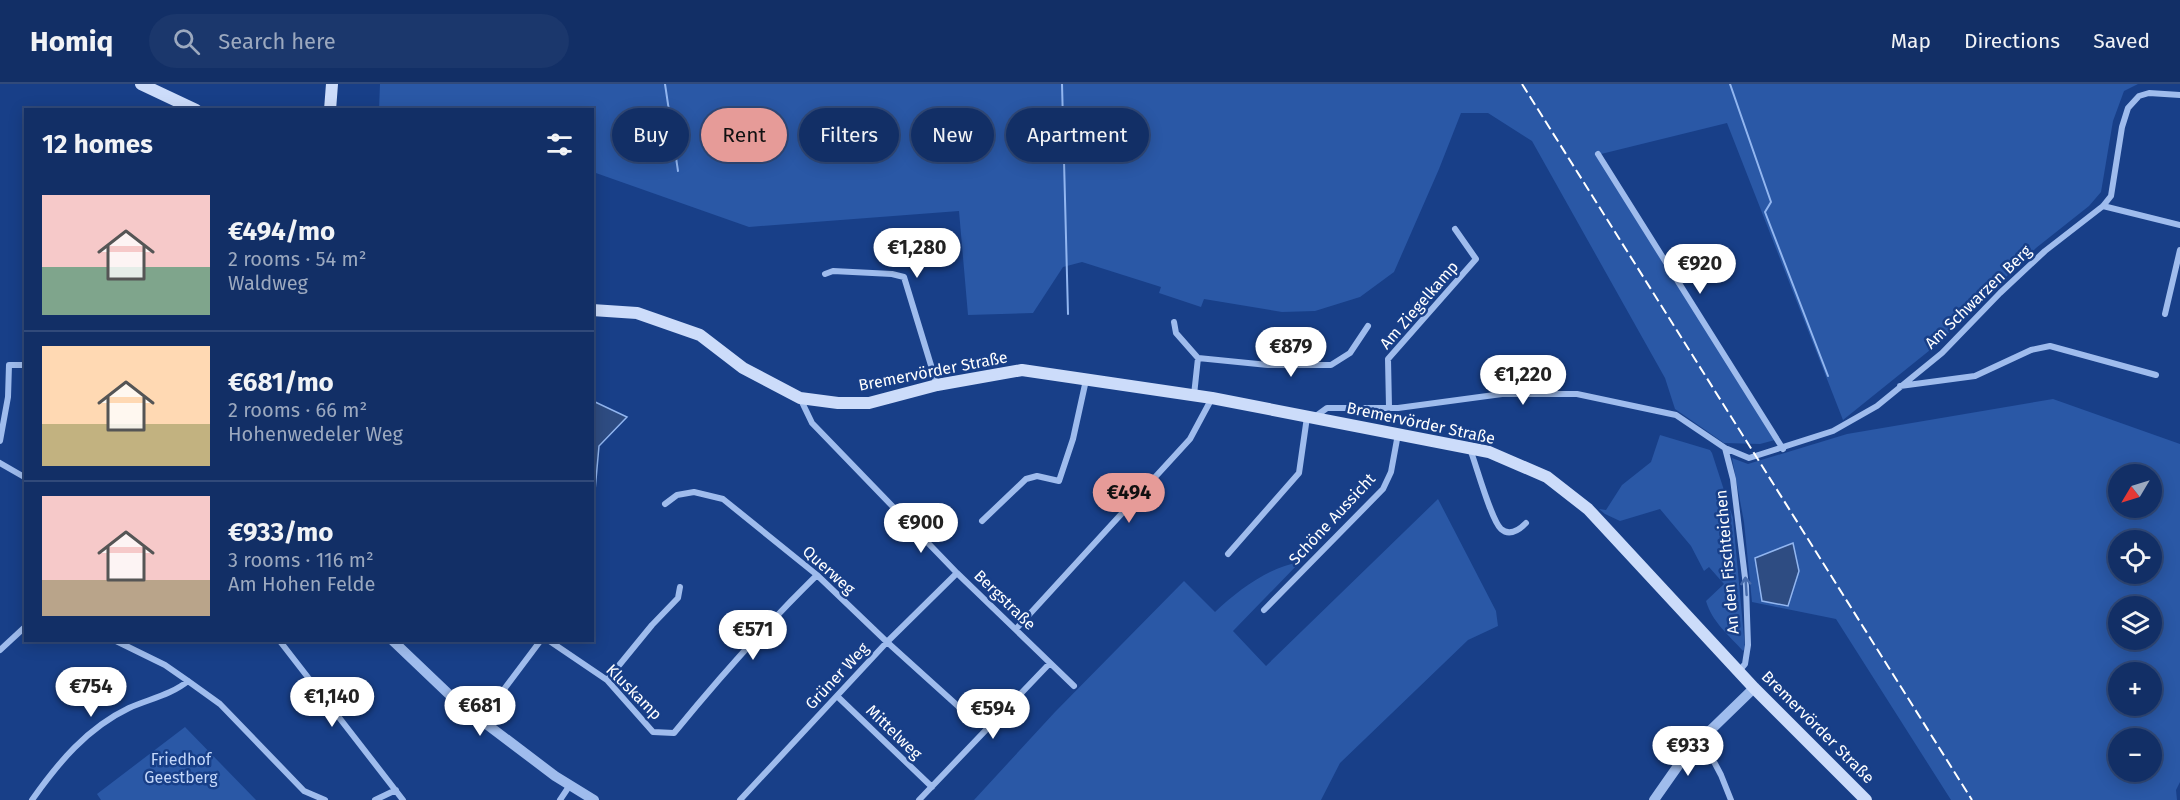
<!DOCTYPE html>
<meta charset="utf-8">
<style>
:root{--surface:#122f66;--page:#1b376c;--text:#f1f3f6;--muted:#9ca9bf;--line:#314a7a;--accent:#e69b98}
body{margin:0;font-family:"Fira Sans",sans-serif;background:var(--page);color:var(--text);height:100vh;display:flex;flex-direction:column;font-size:22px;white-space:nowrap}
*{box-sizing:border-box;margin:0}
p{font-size:20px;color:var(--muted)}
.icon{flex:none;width:33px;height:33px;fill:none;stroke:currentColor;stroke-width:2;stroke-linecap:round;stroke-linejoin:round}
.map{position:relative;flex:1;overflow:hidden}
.side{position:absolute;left:24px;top:24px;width:570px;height:534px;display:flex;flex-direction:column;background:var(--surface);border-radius:0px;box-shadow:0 3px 15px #0003,0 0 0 2px var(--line)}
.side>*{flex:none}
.banner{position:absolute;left:612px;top:24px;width:570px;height:54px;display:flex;gap:12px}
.needle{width:39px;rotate:232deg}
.buttons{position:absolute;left:2108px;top:380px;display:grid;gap:12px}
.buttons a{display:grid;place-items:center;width:54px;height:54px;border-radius:50%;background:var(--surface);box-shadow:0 3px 15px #0003,0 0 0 2px var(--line);font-size:30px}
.price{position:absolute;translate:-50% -51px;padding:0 14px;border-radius:21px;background:#fff;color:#222;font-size:20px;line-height:39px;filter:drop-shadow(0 2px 3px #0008)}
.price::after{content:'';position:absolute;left:50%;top:36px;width:18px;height:14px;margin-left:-9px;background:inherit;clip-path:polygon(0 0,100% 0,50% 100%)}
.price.active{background:var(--accent);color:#111}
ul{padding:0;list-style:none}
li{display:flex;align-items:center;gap:18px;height:150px;padding:0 18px}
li+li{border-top:2px solid var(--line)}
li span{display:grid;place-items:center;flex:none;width:168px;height:120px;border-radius:0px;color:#555}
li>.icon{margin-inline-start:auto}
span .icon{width:72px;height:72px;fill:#fffc;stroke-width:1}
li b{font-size:26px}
h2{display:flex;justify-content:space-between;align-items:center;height:72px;padding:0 18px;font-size:26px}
.pill{padding:0 21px;border-radius:27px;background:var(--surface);box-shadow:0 3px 15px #0003,0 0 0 2px var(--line);font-size:21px;line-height:54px}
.pill.active{background:var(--accent);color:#111}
header{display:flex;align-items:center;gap:36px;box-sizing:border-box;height:84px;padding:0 30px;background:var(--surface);border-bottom:2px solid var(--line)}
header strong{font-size:28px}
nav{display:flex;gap:33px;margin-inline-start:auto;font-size:21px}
.search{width:420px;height:54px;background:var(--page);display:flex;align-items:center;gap:15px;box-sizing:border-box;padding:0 21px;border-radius:33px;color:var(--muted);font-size:22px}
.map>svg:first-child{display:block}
</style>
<header>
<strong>Homiq</strong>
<div class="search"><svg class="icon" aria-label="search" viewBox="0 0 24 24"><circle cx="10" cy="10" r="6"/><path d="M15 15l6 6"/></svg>Search here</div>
<nav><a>Map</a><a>Directions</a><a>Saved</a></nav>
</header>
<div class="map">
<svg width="2180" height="716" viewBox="0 0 2180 716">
<rect width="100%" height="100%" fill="#183f88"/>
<path fill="#2a58a6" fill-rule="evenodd" d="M380,0H2138L2124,7L2113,37L2101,108L2089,122L2036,164L1935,262L1843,336L1727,39L1597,71L1775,356L1760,360L1724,359L1675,325L1665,294L1532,57L1488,29H1461L1439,85L1394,188L1360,213L1315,227L1282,228L1204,215L1201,223L1159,209L1161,203L1082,178L1063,183L1033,229L968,231L959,127L749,143L593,88L592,26H379Z
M2053,315L2180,360V698L2176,706L2177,716H1951L1836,535L1752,518L1744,438L1732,374L1748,380L1847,350ZM2118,390H2151V423H2118ZM2118,456H2151V489H2118ZM2118,522H2151V555H2118ZM2118,588H2151V621H2118ZM2118,654H2151V687H2118Z
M1660,351L1710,366L1712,369L1733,434L1745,564L1743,567C1729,551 1712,538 1706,517L1724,500L1709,483L1704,487L1691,462L1660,425L1620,437L1605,430L1599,425L1606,426L1622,401L1651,378Z
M1438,415L1496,527L1498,542L1468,556L1340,679L1321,716H974L1055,628L1184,497L1215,528C1239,506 1267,484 1300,478L1233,547L1266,582Z
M185,643L256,716H101L97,710Z"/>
<path fill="#2e4c82" stroke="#92b6f0" stroke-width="1.5" d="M593,317L627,333L599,362L593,429Z
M1793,459L1799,487L1788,522L1762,517L1755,474Z"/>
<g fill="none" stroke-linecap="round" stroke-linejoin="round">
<path stroke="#92b6f0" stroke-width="2" d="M665,0L678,87
M1062,0L1068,230
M1730,0L1771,118L1765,128L1828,292"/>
<path stroke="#9fbced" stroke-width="6" d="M1598,70L1783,365
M2103,122L2180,141
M825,190L833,187L892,190L904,193L937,301
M2165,230L2180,166
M1174,238L1176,249L1198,274
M1900,302L1975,292L2031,266L2050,262L2156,291
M1194,311L1198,274L1268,281H1331L1350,269L1368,242
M800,314L812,339L957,489L1074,602
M1389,323L1388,275L1476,175L1455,145
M1316,332L1327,324H1398L1502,310H1577L1676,331L1725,364L1749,374L1833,347L1877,322L1942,269L2000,209L2045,167L2103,122L2111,112L2122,43L2128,24L2139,12L2149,9L2180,11
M0,357L8,313L9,281H26
M1725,364L1733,395L1746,502L1748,561L1745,580L1739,587
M1470,365C1476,380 1491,436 1501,445C1510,453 1520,445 1526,439
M0,379L26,394
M665,420L677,411L694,408L723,415L817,491L887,558L959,623
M982,437L1026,395L1037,392L1059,397L1073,355L1086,296
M1228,470L1299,389L1307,333
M1264,526L1383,405L1391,388L1398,350
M1016,545L1190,355L1212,314
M114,556L165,581L188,597L220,620L304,707L325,716
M279,556L403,716
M548,556L607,596L653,648L674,649C719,594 766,541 817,491
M0,566L26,542
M607,596L652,541L678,514L680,503
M837,612L932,703
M481,636L541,556
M1702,655L1721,691L1731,716
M32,716C58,679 87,644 129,624C149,615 171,611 188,597
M375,716L396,706
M560,716L570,701
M740,716L887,558L957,489
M919,716L1050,579"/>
<path stroke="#9fbced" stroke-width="10" d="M392,556L456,617L555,692L594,716
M1654,716L1687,669L1754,604"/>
<path stroke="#ccdcfa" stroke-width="12" d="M141,0L196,26
M330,26L332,0
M592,226L637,229L700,251L743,284L800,314L838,319H869L937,301L1022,286L1212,314L1489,368L1547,393L1588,425L1754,604L1866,716"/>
<path stroke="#fff" stroke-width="2" stroke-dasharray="10 4.5" stroke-linecap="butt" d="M1522,0L1972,716"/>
</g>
<defs><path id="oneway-shaft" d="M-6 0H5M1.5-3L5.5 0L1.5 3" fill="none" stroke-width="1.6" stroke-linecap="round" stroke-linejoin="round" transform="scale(1.5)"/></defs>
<use stroke="#476bab" href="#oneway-shaft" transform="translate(1746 502) rotate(-94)"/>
<g text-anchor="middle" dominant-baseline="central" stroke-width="5" stroke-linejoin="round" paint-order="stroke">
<g font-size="16" fill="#fff" stroke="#183f88">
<text transform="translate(1978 213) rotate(-44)">Am Schwarzen Berg</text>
<text transform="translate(1419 221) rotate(-49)">Am Ziegelkamp</text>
<text transform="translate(933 287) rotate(-11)">Bremervörder Straße</text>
<text transform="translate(1421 339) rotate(12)">Bremervörder Straße</text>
<text transform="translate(1332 435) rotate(-47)">Schöne Aussicht</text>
<text transform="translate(1727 478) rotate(-95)">An den Fischteichen</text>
<text transform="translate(829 486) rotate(42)">Querweg</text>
<text transform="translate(1005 516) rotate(44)">Bergstraße</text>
<text transform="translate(837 592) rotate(-47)">Grüner Weg</text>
<text transform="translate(634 608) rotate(45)">Kluskamp</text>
<text transform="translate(1818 643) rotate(45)">Bremervörder Straße</text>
<text transform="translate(894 648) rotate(44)">Mittelweg</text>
</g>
<g font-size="16" fill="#c5d8fa" stroke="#183f88">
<text x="181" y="675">Friedhof<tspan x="181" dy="18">Geestberg</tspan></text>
</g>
</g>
</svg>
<div class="buttons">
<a><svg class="needle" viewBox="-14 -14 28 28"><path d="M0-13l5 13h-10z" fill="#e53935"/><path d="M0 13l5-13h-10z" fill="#9ca9bf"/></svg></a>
<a><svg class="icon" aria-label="locate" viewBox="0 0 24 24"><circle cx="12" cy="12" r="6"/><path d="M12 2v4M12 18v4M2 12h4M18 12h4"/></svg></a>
<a><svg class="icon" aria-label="layers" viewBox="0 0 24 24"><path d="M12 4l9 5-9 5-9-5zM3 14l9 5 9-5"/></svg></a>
<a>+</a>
<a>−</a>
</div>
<b class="price" style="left:917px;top:195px">€1,280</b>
<b class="price" style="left:1700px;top:211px">€920</b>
<b class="price" style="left:1291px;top:294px">€879</b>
<b class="price" style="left:1523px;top:322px">€1,220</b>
<b class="price active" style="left:1129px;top:440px">€494</b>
<b class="price" style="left:921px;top:470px">€900</b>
<b class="price" style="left:753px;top:577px">€571</b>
<b class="price" style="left:91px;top:634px">€754</b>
<b class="price" style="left:332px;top:644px">€1,140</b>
<b class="price" style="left:480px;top:653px">€681</b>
<b class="price" style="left:993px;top:656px">€594</b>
<b class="price" style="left:1688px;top:693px">€933</b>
<div class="banner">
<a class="pill">Buy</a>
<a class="pill active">Rent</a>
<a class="pill">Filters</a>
<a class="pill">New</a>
<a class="pill">Apartment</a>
</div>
<section class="side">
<h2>12 homes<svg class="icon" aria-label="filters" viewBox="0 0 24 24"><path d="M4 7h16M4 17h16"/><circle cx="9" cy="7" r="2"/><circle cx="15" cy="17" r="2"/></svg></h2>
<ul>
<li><span style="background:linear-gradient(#f6c9c9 60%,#7fa58c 0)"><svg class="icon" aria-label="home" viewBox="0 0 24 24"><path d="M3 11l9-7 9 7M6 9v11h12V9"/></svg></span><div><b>€494/mo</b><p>2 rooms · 54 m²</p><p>Waldweg</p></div></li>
<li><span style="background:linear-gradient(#ffd9b3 65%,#c2b280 0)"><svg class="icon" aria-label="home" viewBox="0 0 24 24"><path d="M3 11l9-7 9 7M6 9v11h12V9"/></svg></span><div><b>€681/mo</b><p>2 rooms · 66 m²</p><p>Hohenwedeler Weg</p></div></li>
<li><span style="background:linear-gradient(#f6c9c9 70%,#b9a48a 0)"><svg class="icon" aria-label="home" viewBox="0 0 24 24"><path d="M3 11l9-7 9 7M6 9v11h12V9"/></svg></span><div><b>€933/mo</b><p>3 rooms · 116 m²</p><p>Am Hohen Felde</p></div></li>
</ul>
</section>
</div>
